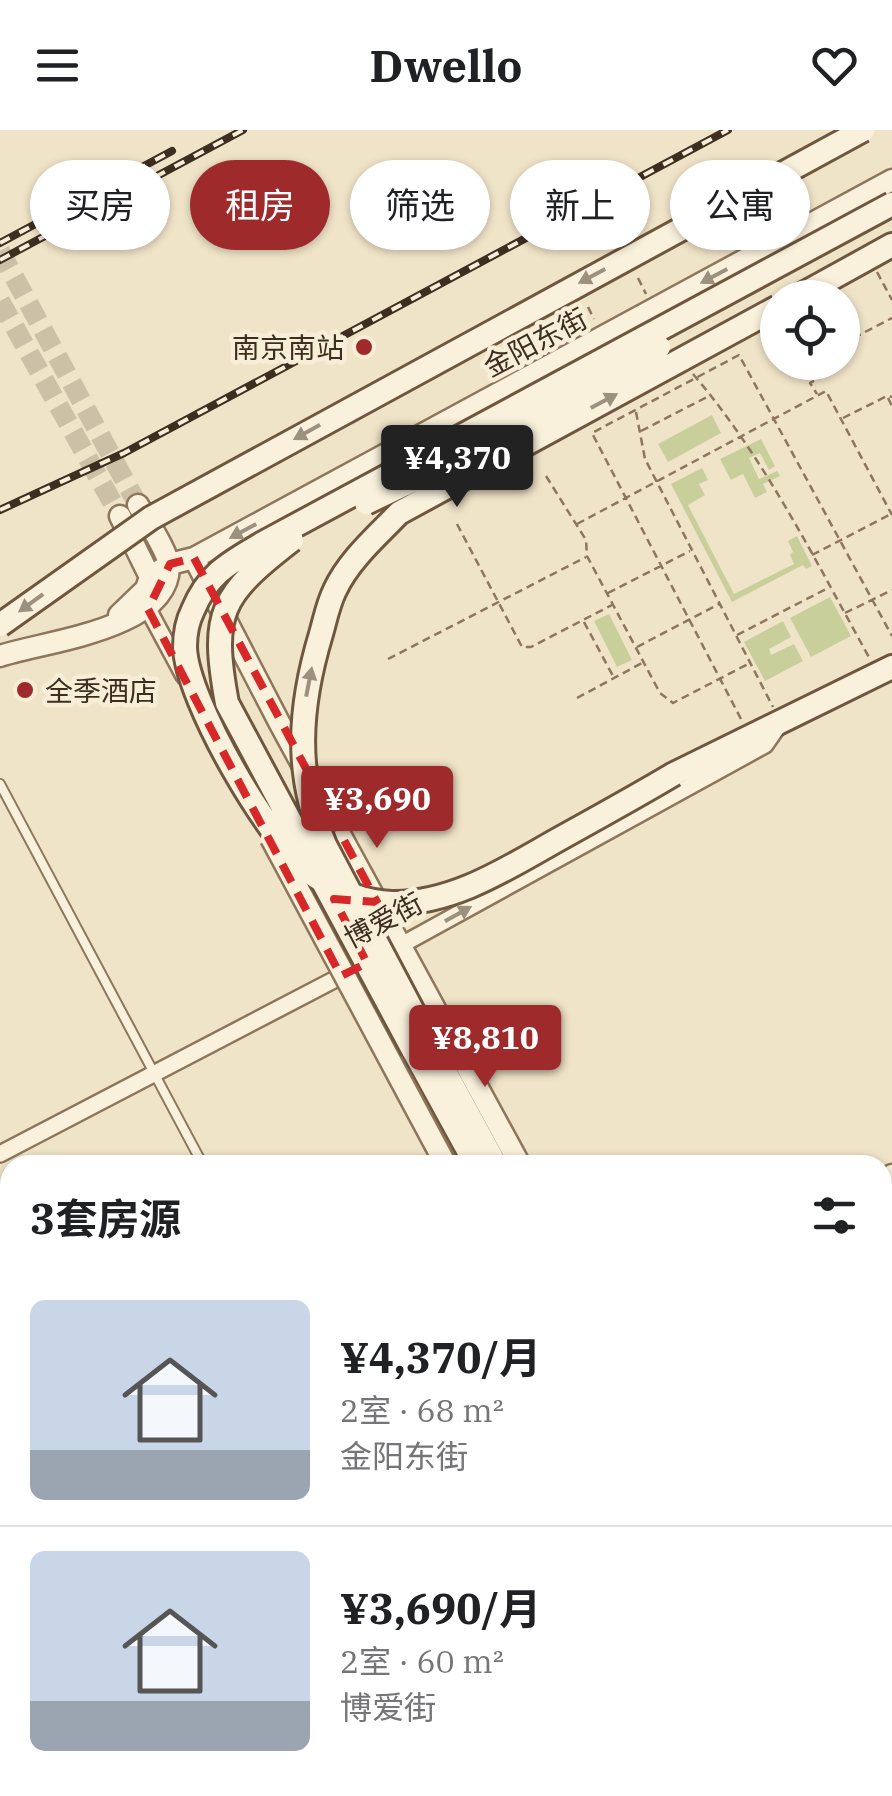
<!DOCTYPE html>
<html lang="zh">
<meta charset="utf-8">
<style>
:root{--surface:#fff;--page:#f2f2f2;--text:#202124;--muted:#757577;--line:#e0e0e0;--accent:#9e2a2b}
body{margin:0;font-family:"IBM Plex Serif","Noto Sans SC",serif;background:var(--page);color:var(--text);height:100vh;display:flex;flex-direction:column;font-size:38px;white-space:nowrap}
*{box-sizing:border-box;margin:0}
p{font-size:32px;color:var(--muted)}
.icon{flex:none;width:55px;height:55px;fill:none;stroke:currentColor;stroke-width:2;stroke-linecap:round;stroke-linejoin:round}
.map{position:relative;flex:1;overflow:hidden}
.sheet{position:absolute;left:0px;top:1025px;width:892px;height:642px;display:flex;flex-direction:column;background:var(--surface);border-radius:30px 30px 0 0;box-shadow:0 2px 8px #0004}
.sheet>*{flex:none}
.guide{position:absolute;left:30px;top:30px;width:832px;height:90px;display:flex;gap:20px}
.fabs{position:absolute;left:760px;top:150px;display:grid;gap:20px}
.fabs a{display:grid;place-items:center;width:100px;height:100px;border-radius:50%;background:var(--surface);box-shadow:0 2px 8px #0004;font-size:50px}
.price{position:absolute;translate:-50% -85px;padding:0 22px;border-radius:10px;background:var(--accent);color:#fff;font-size:32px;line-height:65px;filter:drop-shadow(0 2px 5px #0008)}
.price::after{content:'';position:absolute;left:50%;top:60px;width:30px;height:22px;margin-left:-15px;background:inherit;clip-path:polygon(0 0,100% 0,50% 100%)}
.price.selected{background:#222;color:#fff}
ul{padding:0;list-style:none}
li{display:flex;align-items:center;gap:30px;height:250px;padding:0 30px}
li+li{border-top:2px solid var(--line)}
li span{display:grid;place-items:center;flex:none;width:280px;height:200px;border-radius:15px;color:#555}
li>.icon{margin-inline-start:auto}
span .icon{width:120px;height:120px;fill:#fffc;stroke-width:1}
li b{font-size:42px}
h2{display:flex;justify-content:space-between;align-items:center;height:120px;padding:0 30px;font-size:42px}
.pill{padding:0 35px;border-radius:45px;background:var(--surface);box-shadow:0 2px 8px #0004;font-size:35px;line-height:90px}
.pill.selected{background:var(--accent);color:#fff}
header{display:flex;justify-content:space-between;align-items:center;height:130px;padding:0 30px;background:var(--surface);font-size:45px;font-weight:800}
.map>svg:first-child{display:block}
</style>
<header><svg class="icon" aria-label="menu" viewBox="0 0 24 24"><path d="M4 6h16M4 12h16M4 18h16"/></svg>Dwello<svg class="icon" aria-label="heart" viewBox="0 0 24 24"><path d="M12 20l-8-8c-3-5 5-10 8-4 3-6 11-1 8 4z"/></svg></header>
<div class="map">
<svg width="892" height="1666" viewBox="0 0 892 1666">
<rect width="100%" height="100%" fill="#f0e4c8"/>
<path fill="#c9cf9b" d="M712,285L721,303L668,332L658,314Z
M761,309L775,336L769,340L760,323L749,328L759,349L777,341L780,346L763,354L767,362L755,368L743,344L731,350L720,329Z
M702,338L708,350L699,354L705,365L688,375L734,464L794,434L790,425L793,422L788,411L797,406L812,436L806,439L803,435L732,472L671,354Z
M830,467L851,506L811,527L790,488Z
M609,484L632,530L617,537L594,491Z
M783,491L791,507L769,519L771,525L794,514L803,531L765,551L744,512Z"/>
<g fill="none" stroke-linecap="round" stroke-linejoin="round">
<path stroke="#ccc0a6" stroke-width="20" stroke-dasharray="20 10" stroke-linecap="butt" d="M0,121L138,375
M0,171L120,386"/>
<g stroke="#8d765c" stroke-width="12">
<path id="service" d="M0,654L203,1035
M532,1658L537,1666
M573,1666L590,1658"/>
</g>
<g stroke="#8d765c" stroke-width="20">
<path id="minor" d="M140,473L148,479L184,546
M394,819L765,615L779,595
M0,1024L374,829
M882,1516L892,1511"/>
</g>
<g stroke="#8d765c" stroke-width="25">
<path id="tertiary" d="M194,428L280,594L520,1035
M150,447L170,434L194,428L892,50
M119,485L146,459L150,447L120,386
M0,526C45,511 168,500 169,437C169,423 146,389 138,375
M882,1051L892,1045
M0,1456L10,1453
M0,1482L10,1479
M783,1658L788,1666
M854,1658L859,1666"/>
</g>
<g stroke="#6f573f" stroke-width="28">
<path id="secondary" d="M796,168L892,115
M674,644L892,537
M428,910L496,1035
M413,920L476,1035
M0,1197L10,1217
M0,1285L10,1305
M192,1658L197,1666
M240,1658L244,1666
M814,1658L818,1666
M834,1658L838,1666"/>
</g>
<path stroke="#8d765c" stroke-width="2.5" stroke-dasharray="8 5" stroke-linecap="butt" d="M877,142L892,170
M638,148L646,164
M588,177L594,189
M842,214L892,188
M813,232L817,238L811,242L816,250L810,253L817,264
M693,244C765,328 816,432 870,529
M888,268L892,276
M636,282L645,329L773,577
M843,288L887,266L892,267
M641,301L709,266
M546,346L586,410L587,426L660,563L673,573L748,534
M457,394L522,517H531L612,475
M577,394L826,261L892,385
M812,425L889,385
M608,463L690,421
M845,483L892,460
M584,492L613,546
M737,505L828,458
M637,517L719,474
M388,529L586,427
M577,568L642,533
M741,589L592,303L739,225L892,506"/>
<use href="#service" stroke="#faf1dc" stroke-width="8"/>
<use href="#minor" stroke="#faf1dc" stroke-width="15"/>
<use href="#tertiary" stroke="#faf1dc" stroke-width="20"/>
<use href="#secondary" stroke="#faf1dc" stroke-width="22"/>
<g stroke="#3d2e20" stroke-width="8">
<path id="rail" d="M0,113L172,21
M0,130L243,0
M0,380L124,323L728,0"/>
</g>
<use href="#rail" stroke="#f7eed8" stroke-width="4" stroke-dasharray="11" stroke-linecap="butt"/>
<g stroke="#8d765c" stroke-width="25" stroke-linecap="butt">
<path id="tertiary-bridge" d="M271,708L446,1035"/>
</g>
<g stroke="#6f573f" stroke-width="28" stroke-linecap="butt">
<path id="secondary-bridge" d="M366,373L422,346L659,217
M292,410C221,465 210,482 227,573L413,920
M0,495L151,388L863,0
M674,644C637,666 599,687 561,708C509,737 454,774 392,773C363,772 339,762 315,746C271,717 186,569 185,517C185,505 188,490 193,480C209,442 230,433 263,413L892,74
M428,910L325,715C294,645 299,577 321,504C325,490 328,474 335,460C349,430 376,407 399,383L778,177"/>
</g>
<use href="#tertiary-bridge" stroke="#faf1dc" stroke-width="20"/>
<use href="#secondary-bridge" stroke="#faf1dc" stroke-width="22"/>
</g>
<defs><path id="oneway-solid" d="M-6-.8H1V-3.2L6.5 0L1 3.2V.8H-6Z" transform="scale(2.5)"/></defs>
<g fill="#9c907e">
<use href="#oneway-solid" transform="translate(592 146) rotate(152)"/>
<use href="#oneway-solid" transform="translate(714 146) rotate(152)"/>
<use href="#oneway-solid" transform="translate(604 271) rotate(-28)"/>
<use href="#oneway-solid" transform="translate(307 302) rotate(151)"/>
<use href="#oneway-solid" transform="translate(243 401) rotate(152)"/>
<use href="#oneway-solid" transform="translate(31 473) rotate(144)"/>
<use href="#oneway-solid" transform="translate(309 552) rotate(-79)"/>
<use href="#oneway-solid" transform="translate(458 784) rotate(-29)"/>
</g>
<path fill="none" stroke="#d62828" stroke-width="8" stroke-dasharray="20 12" stroke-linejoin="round" d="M194,428L377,772L334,769L367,833L341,846L148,479L170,434Z"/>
<g fill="#9e2a2b" stroke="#f7eed8" stroke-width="4">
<circle cx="364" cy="217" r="10"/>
<circle cx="25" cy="560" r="10"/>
</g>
<g text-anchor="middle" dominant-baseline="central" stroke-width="9" stroke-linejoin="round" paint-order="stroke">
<g font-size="28" fill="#3d2e20" stroke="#f7eed8">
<text transform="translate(535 212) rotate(-28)">金阳东街</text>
<text transform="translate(383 790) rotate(-28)">博爱街</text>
</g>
<g font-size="28" fill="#3d2e20" stroke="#f7eed8" text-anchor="end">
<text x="344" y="217">南京南站</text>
<text x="45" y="560" text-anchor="start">全季酒店</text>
</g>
</g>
</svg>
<div class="fabs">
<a><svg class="icon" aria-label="locate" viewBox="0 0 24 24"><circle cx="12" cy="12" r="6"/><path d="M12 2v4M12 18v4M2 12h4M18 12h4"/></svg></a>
</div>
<b class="price selected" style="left:457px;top:380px">¥4,370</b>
<b class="price" style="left:377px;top:721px">¥3,690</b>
<b class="price" style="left:485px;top:960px">¥8,810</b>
<div class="guide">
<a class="pill">买房</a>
<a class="pill selected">租房</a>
<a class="pill">筛选</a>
<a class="pill">新上</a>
<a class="pill">公寓</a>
</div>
<section class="sheet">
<h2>3套房源<svg class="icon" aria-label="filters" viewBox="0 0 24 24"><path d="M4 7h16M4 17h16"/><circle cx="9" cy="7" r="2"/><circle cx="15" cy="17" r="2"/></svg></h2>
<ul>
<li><span style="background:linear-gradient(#c9d6e8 75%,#9aa5b1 0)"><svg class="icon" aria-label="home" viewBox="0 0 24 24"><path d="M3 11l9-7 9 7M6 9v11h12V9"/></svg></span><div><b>¥4,370/月</b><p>2室 · 68 m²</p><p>金阳东街</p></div></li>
<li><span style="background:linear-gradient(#c9d6e8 75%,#9aa5b1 0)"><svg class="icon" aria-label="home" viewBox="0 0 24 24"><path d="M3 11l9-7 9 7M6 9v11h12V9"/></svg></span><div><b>¥3,690/月</b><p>2室 · 60 m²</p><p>博爱街</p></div></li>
</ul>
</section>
</div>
